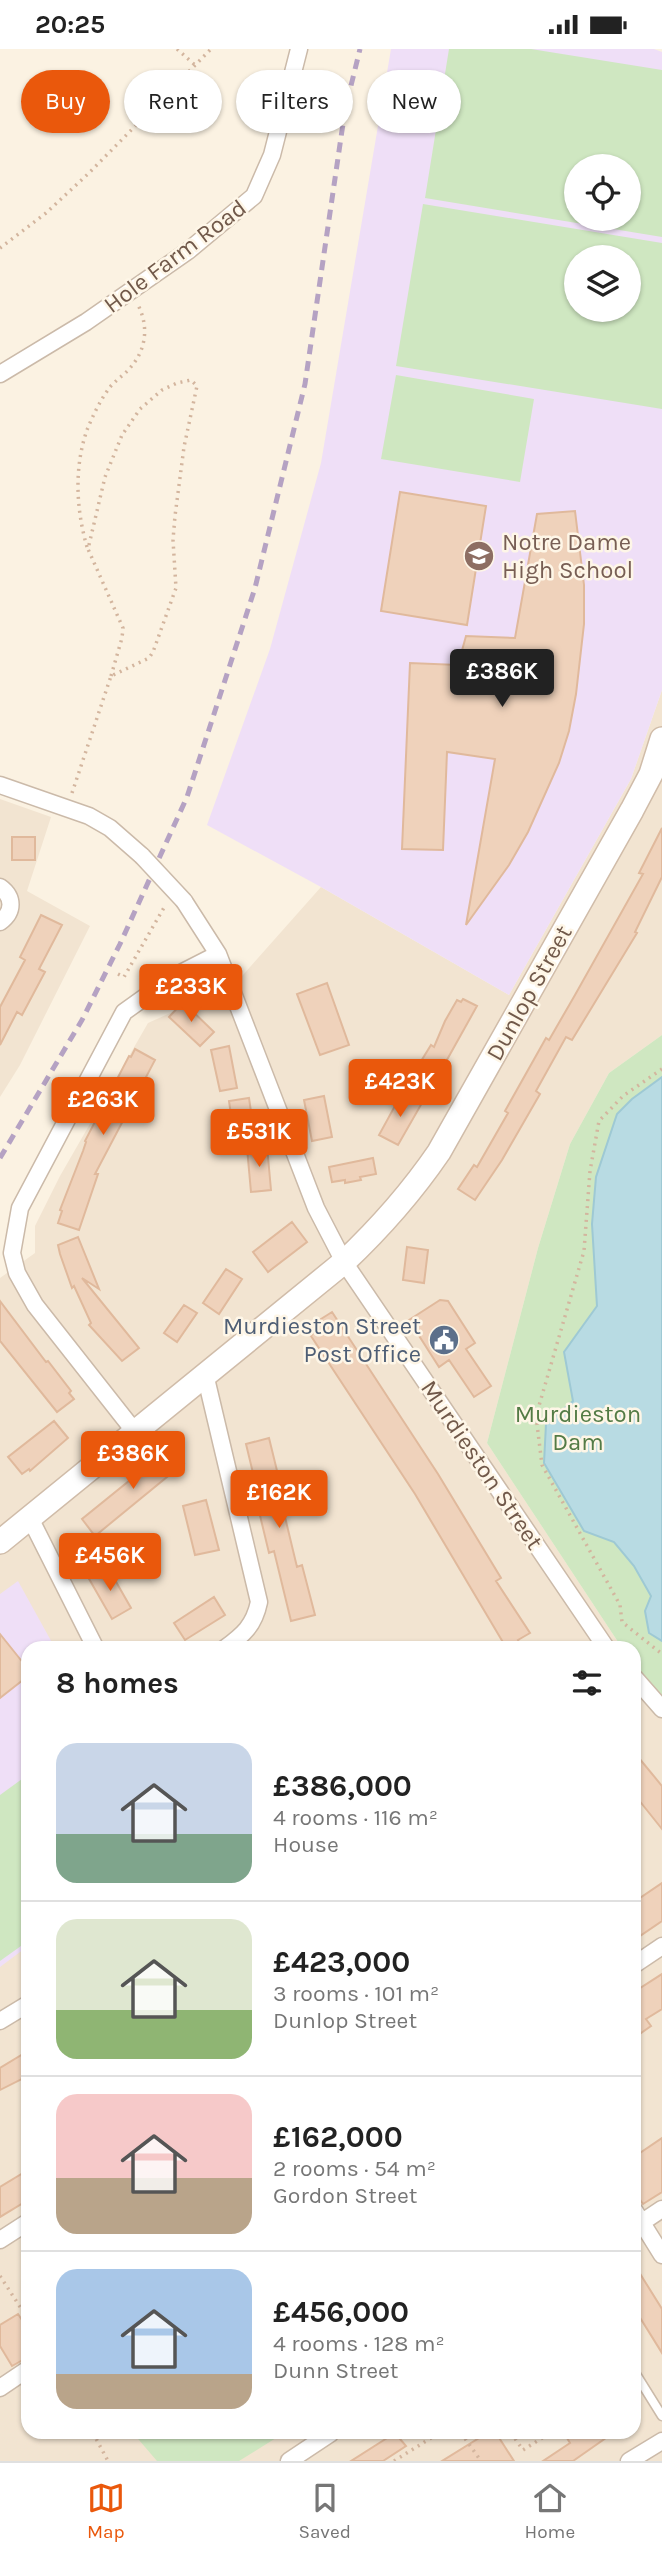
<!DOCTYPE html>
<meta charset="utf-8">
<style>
:root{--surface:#fff;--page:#f6f6f6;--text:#222;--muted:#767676;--line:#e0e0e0;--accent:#ea580c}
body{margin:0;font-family:Karla,sans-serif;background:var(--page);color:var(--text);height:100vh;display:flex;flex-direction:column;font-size:26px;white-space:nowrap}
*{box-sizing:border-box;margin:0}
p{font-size:23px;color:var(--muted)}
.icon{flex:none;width:38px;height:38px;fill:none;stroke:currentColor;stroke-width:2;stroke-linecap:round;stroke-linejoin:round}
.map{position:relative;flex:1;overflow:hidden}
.drawer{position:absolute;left:21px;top:1592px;width:620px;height:798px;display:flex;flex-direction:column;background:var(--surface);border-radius:21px;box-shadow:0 2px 5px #0004}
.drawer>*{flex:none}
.hud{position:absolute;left:21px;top:21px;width:621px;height:63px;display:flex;gap:14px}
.tools{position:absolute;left:564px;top:105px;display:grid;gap:14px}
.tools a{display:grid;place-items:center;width:77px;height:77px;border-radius:50%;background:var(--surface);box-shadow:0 2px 5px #0004;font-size:35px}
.price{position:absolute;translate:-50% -60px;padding:0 16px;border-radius:7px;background:var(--accent);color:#fff;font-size:23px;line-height:46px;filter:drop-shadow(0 2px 4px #0008)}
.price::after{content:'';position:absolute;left:50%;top:42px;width:21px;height:16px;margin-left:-10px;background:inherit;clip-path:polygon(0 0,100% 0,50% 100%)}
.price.current{background:#222;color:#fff}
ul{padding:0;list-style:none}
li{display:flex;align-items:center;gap:21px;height:175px;padding:0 35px}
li+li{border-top:2px solid var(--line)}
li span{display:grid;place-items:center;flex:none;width:196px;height:140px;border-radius:21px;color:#555}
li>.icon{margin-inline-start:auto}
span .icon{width:84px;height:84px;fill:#fffc;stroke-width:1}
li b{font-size:30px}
h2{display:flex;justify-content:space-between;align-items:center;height:84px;padding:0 35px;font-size:30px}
.tag{padding:0 24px;border-radius:32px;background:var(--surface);box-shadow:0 2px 5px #0004;font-size:24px;line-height:63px}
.tag.current{background:var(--accent);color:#fff}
.status{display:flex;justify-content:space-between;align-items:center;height:49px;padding:0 35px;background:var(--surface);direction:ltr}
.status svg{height:19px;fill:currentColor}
.dock{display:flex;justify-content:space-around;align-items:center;height:98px;border-top:2px solid var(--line);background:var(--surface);font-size:19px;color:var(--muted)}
.dock a{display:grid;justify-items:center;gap:4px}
.dock .current{color:var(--accent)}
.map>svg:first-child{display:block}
</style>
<div class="status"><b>20:25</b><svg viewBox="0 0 49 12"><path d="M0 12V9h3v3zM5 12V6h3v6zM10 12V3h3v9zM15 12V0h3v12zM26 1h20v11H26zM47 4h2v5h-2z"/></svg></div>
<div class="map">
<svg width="662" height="2412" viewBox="0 0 662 2412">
<rect width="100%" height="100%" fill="#fbf2e2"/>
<path fill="#f2e4d1" d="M662,641V986L609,1024L570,1095L538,1199L487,1394L622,1599L28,1600V2384H634V1619L648,1643L662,1660V2412H0V1229L35,1204V1177L60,1127L148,974L235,935L321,838L509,946L631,730Z
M0,750L51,768L27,842L90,877L20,1016L0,1048Z"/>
<path fill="#efdff7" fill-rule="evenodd" d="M391,0H654L662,3V641L631,730L509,946L321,838L207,776L270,600L321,414ZM576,117H628V170H576ZM576,208H628V261H576Z
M18,1532L55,1599L28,1600V1897L0,1918V1545Z"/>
<path fill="#cfe7c1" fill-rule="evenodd" d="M449,0H531L662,21V188L425,149ZM628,117V170H576V117Z
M423,155L662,194V360L396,317ZM576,208H628V261H576Z
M396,326L534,350L520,433L381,410Z
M662,986V1660C645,1639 634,1627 634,1600L622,1599L487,1394L538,1199L570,1095L609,1024Z
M22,1730L28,1738V1892L0,1912V1746Z
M133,2384H284L239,2412H157Z"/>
<path fill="#b8dbe3" stroke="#9ec9d4" stroke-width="2" d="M662,1028V1592L649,1584L645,1562L651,1547L634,1517L614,1493L584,1482L544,1414L546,1375L573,1352L564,1303L597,1257L592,1175L596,1128L617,1065L632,1050Z"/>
<path fill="#efd2bb" stroke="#e0b99c" stroke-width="2" d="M400,443L486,457L467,576L381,562Z
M575,462L584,536V575L576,645L569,682L559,714L528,783L509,816L466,876L495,710L447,703L443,801L402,800L410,614L458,616L466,587L515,589L537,465Z
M662,779V828L635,883L637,884L572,991L566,988L536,1042L540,1045L502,1111L475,1151L458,1140L474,1116L477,1118L508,1064L505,1062L546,989L549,991L575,946L643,825L639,824Z
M12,788H35V811H12Z
M41,866L62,876L39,920L45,923L22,966L17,963L0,996V958L25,911L20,908Z
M327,934L349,996L320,1006L297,945Z
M463,950L477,957L434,1034L415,1022L431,996L434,998L445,972L457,951L461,953Z
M183,953L214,983L200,997L169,968Z
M229,997L237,1039L220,1042L211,1001Z
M135,1000L155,1011L95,1125H98L79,1181L58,1174L62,1162L60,1161L83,1102L86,1093L85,1092L129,1007L131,1008Z
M402,1044L422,1054L398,1096L379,1086Z
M324,1047L332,1088L312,1092L304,1051Z
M249,1049L255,1090L235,1093L229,1052Z
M267,1097L271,1141L251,1143L247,1099Z
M373,1109L376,1125L360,1128L361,1131L345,1134V1131L332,1133L329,1118Z
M292,1173L307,1193L268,1223L253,1203Z
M78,1188L99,1240L82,1229L139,1299L122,1312L89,1276L91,1274L74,1237L72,1239L60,1205L58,1196Z
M407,1198L428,1201L424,1234L403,1231Z
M226,1220L242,1230L219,1265L203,1254Z
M440,1251L448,1252L475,1294L466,1300L491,1337L474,1348L449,1311L439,1318L409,1271Z
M0,1252L46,1313L48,1312L71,1342L69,1344L74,1350L57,1363L0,1292Z
M184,1256L197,1264L177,1293L164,1284Z
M332,1263L438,1425L501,1529L496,1532L530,1584L518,1591L524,1600H507L415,1445L311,1287L314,1283L310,1277Z
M54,1372L68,1389L30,1422L29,1420L22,1425L8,1408Z
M269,1389L281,1438L278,1439L297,1518L302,1516L315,1566L291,1572L274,1502L269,1504L257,1454L260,1453L246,1395Z
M171,1398L184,1414L95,1487L82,1470Z
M206,1451L219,1501L195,1506L183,1457Z
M107,1517L131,1559L112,1570L88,1528Z
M214,1548L225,1566L185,1591L174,1574Z
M0,1585L28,1620V1627L0,1649Z
M634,1703L662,1737V1780L634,1745Z
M662,1834V1872L634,1891V1853Z
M662,1925V1960L646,1970L651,1977L634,1989V1943Z
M28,2002V2027L0,2041V2019Z
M662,2089V2143L643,2155L634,2142V2108Z
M28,2121V2151L0,2168V2138Z
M634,2215L662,2260V2304L634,2259Z
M18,2265L28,2280V2308L12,2317L0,2297V2276Z
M395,2384L406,2397L383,2412H351Z
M475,2384H496L514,2412H442L479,2389Z
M564,2384H613L573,2412H543L570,2394Z"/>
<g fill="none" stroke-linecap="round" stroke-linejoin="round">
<g stroke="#cbbaa9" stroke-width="11">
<path id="lane" d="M634,2322L662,2367"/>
</g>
<g stroke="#cbbaa9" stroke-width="19">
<path id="street" d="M0,325L86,273L188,202L254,147L272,106L299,0
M0,736L89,767L110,779L142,807
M0,838C14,848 14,863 0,873
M184,852L218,905L316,1159L344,1213L607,1600
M205,1325L259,1553C254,1577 243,1586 224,1600
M135,1383L35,1256L17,1224L12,1204L20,1159L124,963L173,928L218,905
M30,1469L96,1600
M634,1628L662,1660
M634,1916L662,1897
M0,1972L28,1955
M634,2161L662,2206
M635,2178L662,2160
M0,2191L28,2173
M0,2339L28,2320
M289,2412L331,2384
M629,2412L662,2392"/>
</g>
<g stroke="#d0bca9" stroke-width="26">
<path id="secondary" d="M0,1493L344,1213C380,1179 411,1144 439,1103L632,761L651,725L662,690"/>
</g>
<path stroke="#d3b59e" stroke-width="3.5" stroke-dasharray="2 5" stroke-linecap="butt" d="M177,0L195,16
M0,199L46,164L89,124L211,0
M87,498C76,460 74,418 87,381C93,366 101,350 110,338C116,331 124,326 130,319C147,300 149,276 137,254
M72,744L111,627L149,609L153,603L176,539L173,491L175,467L184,398L197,337L191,331L177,334L162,341L140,360L122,386L105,428L88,500L123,579L122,589L111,627
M118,925L124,928L166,855
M662,1020L623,1047L599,1072L590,1122L584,1202L536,1367L542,1416L620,1556L622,1573L662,1605
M0,2227L28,2270
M93,2384L108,2412
M461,2384L481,2412
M511,2384L523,2401L550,2384
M394,2412L439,2384"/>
<use href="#lane" stroke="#fff" stroke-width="8"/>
<use href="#street" stroke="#fff" stroke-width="16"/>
<use href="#secondary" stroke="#fff" stroke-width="23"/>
<path stroke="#b5a2c3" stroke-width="5" stroke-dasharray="10 7" stroke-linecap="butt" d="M0,1109L82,971L120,895L187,748L255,539L305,335L345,61L360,0"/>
<g stroke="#cbbaa9" stroke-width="19" stroke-linecap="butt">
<path id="street-bridge" d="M142,807L184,852"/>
</g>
<use href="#street-bridge" stroke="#fff" stroke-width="16"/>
</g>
<defs>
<g id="school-disc" transform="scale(1.575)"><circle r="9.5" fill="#8d6e63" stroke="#fef6e7"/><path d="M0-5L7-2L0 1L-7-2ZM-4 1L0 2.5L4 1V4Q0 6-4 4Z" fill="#fff"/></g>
<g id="civic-disc" transform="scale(1.575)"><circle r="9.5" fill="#5c6f8a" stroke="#fef6e7"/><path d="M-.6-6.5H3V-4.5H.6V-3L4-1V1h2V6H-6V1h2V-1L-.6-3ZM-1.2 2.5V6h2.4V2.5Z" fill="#fff"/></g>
</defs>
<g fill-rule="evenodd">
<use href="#school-disc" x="479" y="507"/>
<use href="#civic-disc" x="444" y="1291"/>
</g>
<g text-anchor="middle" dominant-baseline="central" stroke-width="5" stroke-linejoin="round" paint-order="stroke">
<g font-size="24" fill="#71594a" stroke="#fef6e7">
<text transform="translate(175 207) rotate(-37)">Hole Farm Road</text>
<text transform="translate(529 944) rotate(-61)">Dunlop Street</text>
<text transform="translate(482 1416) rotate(56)">Murdieston Street</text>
</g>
<g font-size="24" fill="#785e54" stroke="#fef6e7" text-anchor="start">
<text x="502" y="493">Notre Dame<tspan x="502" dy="28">High School</tspan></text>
</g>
<g font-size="24" fill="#4e5e75" stroke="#fef6e7" text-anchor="end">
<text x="421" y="1277">Murdieston Street<tspan x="421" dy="28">Post Office</tspan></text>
</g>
<g font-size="24" fill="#537b45" stroke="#fef6e7">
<text x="578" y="1365">Murdieston<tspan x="578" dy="28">Dam</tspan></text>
</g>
</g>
</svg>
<div class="tools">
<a><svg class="icon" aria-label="locate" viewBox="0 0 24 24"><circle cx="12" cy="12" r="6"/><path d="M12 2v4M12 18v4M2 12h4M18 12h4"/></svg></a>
<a><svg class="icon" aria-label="layers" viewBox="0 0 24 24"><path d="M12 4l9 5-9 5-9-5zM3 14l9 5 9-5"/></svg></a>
</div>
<b class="price current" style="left:502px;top:660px">£386K</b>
<b class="price" style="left:191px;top:975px">£233K</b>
<b class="price" style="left:400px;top:1070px">£423K</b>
<b class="price" style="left:103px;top:1088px">£263K</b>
<b class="price" style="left:259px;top:1120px">£531K</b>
<b class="price" style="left:133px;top:1442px">£386K</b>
<b class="price" style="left:279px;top:1481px">£162K</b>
<b class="price" style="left:110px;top:1544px">£456K</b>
<div class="hud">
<a class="tag current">Buy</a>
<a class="tag">Rent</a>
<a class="tag">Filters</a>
<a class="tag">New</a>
</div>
<section class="drawer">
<h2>8 homes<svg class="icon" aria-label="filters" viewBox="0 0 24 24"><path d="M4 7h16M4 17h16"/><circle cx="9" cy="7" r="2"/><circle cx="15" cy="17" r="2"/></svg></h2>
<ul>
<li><span style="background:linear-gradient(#c9d6e8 65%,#7fa58c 0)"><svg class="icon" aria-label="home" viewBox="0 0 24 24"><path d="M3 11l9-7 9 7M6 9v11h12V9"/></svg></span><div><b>£386,000</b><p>4 rooms · 116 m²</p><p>House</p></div></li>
<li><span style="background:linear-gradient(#dfe7d0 65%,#8fb573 0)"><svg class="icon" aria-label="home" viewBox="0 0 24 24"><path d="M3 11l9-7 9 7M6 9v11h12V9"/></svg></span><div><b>£423,000</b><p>3 rooms · 101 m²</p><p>Dunlop Street</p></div></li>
<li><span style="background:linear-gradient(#f6c9c9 60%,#b9a48a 0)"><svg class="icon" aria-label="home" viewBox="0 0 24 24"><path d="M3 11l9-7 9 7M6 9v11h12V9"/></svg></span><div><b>£162,000</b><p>2 rooms · 54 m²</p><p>Gordon Street</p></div></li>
<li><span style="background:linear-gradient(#a9c7e8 75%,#b9a48a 0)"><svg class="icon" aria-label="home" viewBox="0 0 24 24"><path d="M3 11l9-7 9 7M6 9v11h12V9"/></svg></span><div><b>£456,000</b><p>4 rooms · 128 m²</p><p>Dunn Street</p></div></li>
</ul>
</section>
</div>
<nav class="dock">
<a class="current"><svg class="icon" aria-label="map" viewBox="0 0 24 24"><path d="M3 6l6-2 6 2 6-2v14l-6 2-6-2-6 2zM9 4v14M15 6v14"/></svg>Map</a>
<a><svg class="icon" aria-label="saved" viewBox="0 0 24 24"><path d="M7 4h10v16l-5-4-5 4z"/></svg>Saved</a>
<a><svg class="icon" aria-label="home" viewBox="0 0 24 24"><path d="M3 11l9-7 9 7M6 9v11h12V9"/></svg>Home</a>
</nav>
